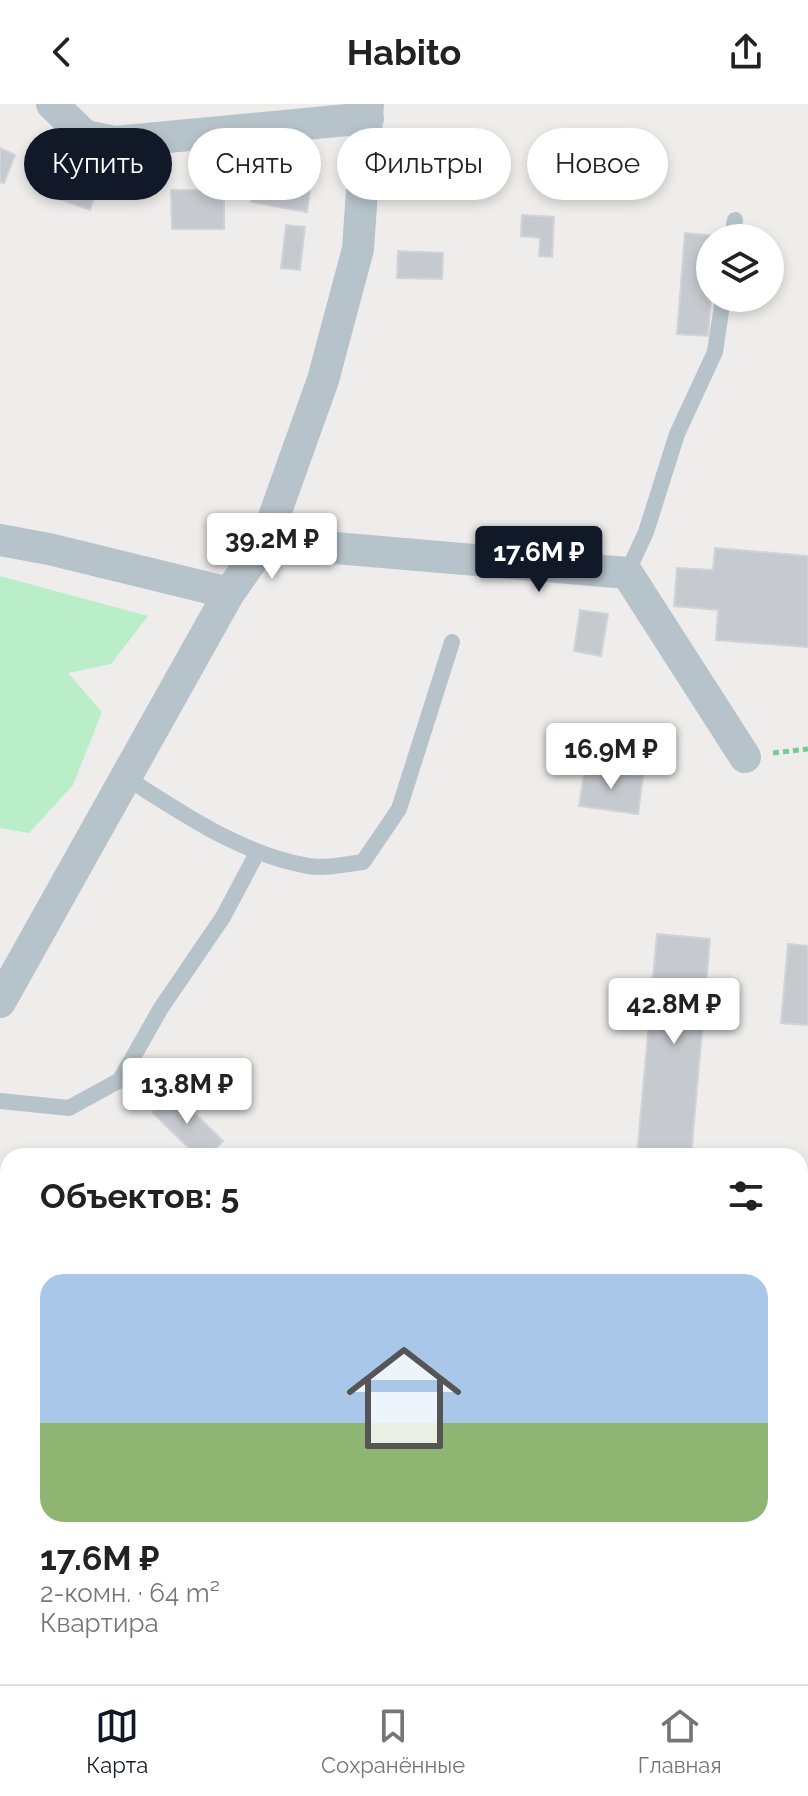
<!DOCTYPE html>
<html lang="ru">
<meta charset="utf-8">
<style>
:root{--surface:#fff;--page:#f6f6f6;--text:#222;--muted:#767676;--line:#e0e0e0;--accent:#111827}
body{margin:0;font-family:Raleway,sans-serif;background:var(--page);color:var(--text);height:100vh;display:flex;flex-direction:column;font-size:30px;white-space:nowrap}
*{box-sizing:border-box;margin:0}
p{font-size:26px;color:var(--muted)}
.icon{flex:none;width:44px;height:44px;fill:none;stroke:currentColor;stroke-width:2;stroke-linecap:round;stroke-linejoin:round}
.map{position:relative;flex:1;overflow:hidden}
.details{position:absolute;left:0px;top:1044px;width:808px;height:536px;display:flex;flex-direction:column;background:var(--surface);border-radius:24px 24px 0 0;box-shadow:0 4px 12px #0003}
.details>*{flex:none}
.top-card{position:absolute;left:24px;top:24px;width:760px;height:72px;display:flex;gap:16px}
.buttons{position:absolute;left:696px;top:120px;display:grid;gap:16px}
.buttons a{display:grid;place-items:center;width:88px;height:88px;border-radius:50%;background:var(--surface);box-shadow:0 4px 12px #0003;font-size:40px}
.price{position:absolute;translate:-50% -68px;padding:0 18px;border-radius:8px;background:#fff;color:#222;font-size:26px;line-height:52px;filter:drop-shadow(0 2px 4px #0008)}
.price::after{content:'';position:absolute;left:50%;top:48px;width:24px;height:18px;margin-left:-12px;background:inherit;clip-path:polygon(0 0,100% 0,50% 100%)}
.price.current{background:var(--accent);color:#fff}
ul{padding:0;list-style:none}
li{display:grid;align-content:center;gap:16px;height:424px;padding:0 40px}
li span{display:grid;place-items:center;height:248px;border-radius:24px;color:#555}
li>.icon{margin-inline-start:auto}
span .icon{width:144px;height:144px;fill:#fffc;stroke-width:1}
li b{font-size:34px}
h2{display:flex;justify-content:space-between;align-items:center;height:96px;padding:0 40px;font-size:34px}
.pill{padding:0 28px;border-radius:36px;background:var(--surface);box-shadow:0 4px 12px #0003;font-size:28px;line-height:72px}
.pill.current{background:var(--accent);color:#fff}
header{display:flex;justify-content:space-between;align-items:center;height:104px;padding:0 40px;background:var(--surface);font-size:36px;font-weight:700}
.menu{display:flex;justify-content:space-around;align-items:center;height:112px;border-top:2px solid var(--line);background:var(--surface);font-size:22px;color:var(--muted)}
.menu a{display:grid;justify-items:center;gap:4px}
.menu .current{color:var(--accent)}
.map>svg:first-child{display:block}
</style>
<header><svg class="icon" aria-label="back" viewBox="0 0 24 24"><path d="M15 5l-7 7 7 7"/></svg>Habito<svg class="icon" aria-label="share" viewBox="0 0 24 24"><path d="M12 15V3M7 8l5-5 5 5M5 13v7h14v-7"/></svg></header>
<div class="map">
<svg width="808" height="1580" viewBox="0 0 808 1580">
<rect width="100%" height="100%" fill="#efecec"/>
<path fill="#b9eec8" d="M0,472L148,512L111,560L68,569L102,608L73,681L29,729L0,724Z"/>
<path fill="#c6cacf" stroke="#d0d3d8" stroke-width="2" d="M0,44L15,51L4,79L0,78Z
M49,67L97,83L90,106L42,89Z
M255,77L310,87L307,108L251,98Z
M171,86H224V125H172Z
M522,111L554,113L552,153L539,152L540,134L521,132Z
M286,121L305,123L300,166L281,164Z
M685,129L715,132V134H710L711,194L708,232L677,230Z
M398,147L443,149L442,175L397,174Z
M715,444L808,452V543L716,536L718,506L674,502L677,464L713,466Z
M580,506L608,510L601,552L574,547Z
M585,664L643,672L638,710L579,702Z
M657,830L710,835L691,1052H637Z
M788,840L808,842V921L781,919Z
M172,987L223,1037L208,1052H197L152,1008Z"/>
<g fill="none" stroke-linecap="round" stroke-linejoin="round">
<path stroke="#71cc95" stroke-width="5" stroke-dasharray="6 4" stroke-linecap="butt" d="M773,649L808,645"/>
<path stroke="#b7c3ca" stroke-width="16" d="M732,134L735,116
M627,469L646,428L677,330L715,248L723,194
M125,673C182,709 240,750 308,762C325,765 346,760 363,758L399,705L452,538
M0,997L69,1004L120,976L161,904L223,813L257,749"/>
<path stroke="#b7c3ca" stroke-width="32" d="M52,0L85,32L115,38L368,14
M0,436L49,445L229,489
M265,438L627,469L745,653
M0,898L229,489L265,438L323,276L358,145L368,0
M800,1200L808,1201
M0,1564L8,1559"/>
</g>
</svg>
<div class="buttons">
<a><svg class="icon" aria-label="layers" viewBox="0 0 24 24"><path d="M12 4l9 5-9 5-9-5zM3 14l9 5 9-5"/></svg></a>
</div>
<b class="price" style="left:272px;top:477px">39.2M ₽</b>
<b class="price current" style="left:539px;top:490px">17.6M ₽</b>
<b class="price" style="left:611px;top:687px">16.9M ₽</b>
<b class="price" style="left:674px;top:942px">42.8M ₽</b>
<b class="price" style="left:187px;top:1022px">13.8M ₽</b>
<div class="top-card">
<a class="pill current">Купить</a>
<a class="pill">Снять</a>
<a class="pill">Фильтры</a>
<a class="pill">Новое</a>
</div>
<section class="details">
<h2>Объектов: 5<svg class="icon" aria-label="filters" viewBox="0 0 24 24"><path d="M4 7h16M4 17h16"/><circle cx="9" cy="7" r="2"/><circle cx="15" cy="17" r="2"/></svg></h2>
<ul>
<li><span style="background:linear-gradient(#a9c7e8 60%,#8fb573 0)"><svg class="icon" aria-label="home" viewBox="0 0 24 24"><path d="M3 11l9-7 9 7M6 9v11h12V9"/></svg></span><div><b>17.6M ₽</b><p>2-комн. · 64 m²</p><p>Квартира</p></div></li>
</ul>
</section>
</div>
<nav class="menu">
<a class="current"><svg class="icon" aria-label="map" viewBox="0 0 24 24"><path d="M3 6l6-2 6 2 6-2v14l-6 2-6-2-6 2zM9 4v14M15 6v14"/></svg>Карта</a>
<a><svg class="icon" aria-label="saved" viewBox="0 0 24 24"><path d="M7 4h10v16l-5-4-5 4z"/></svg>Сохранённые</a>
<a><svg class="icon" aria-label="home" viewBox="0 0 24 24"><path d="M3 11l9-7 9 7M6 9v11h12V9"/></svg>Главная</a>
</nav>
